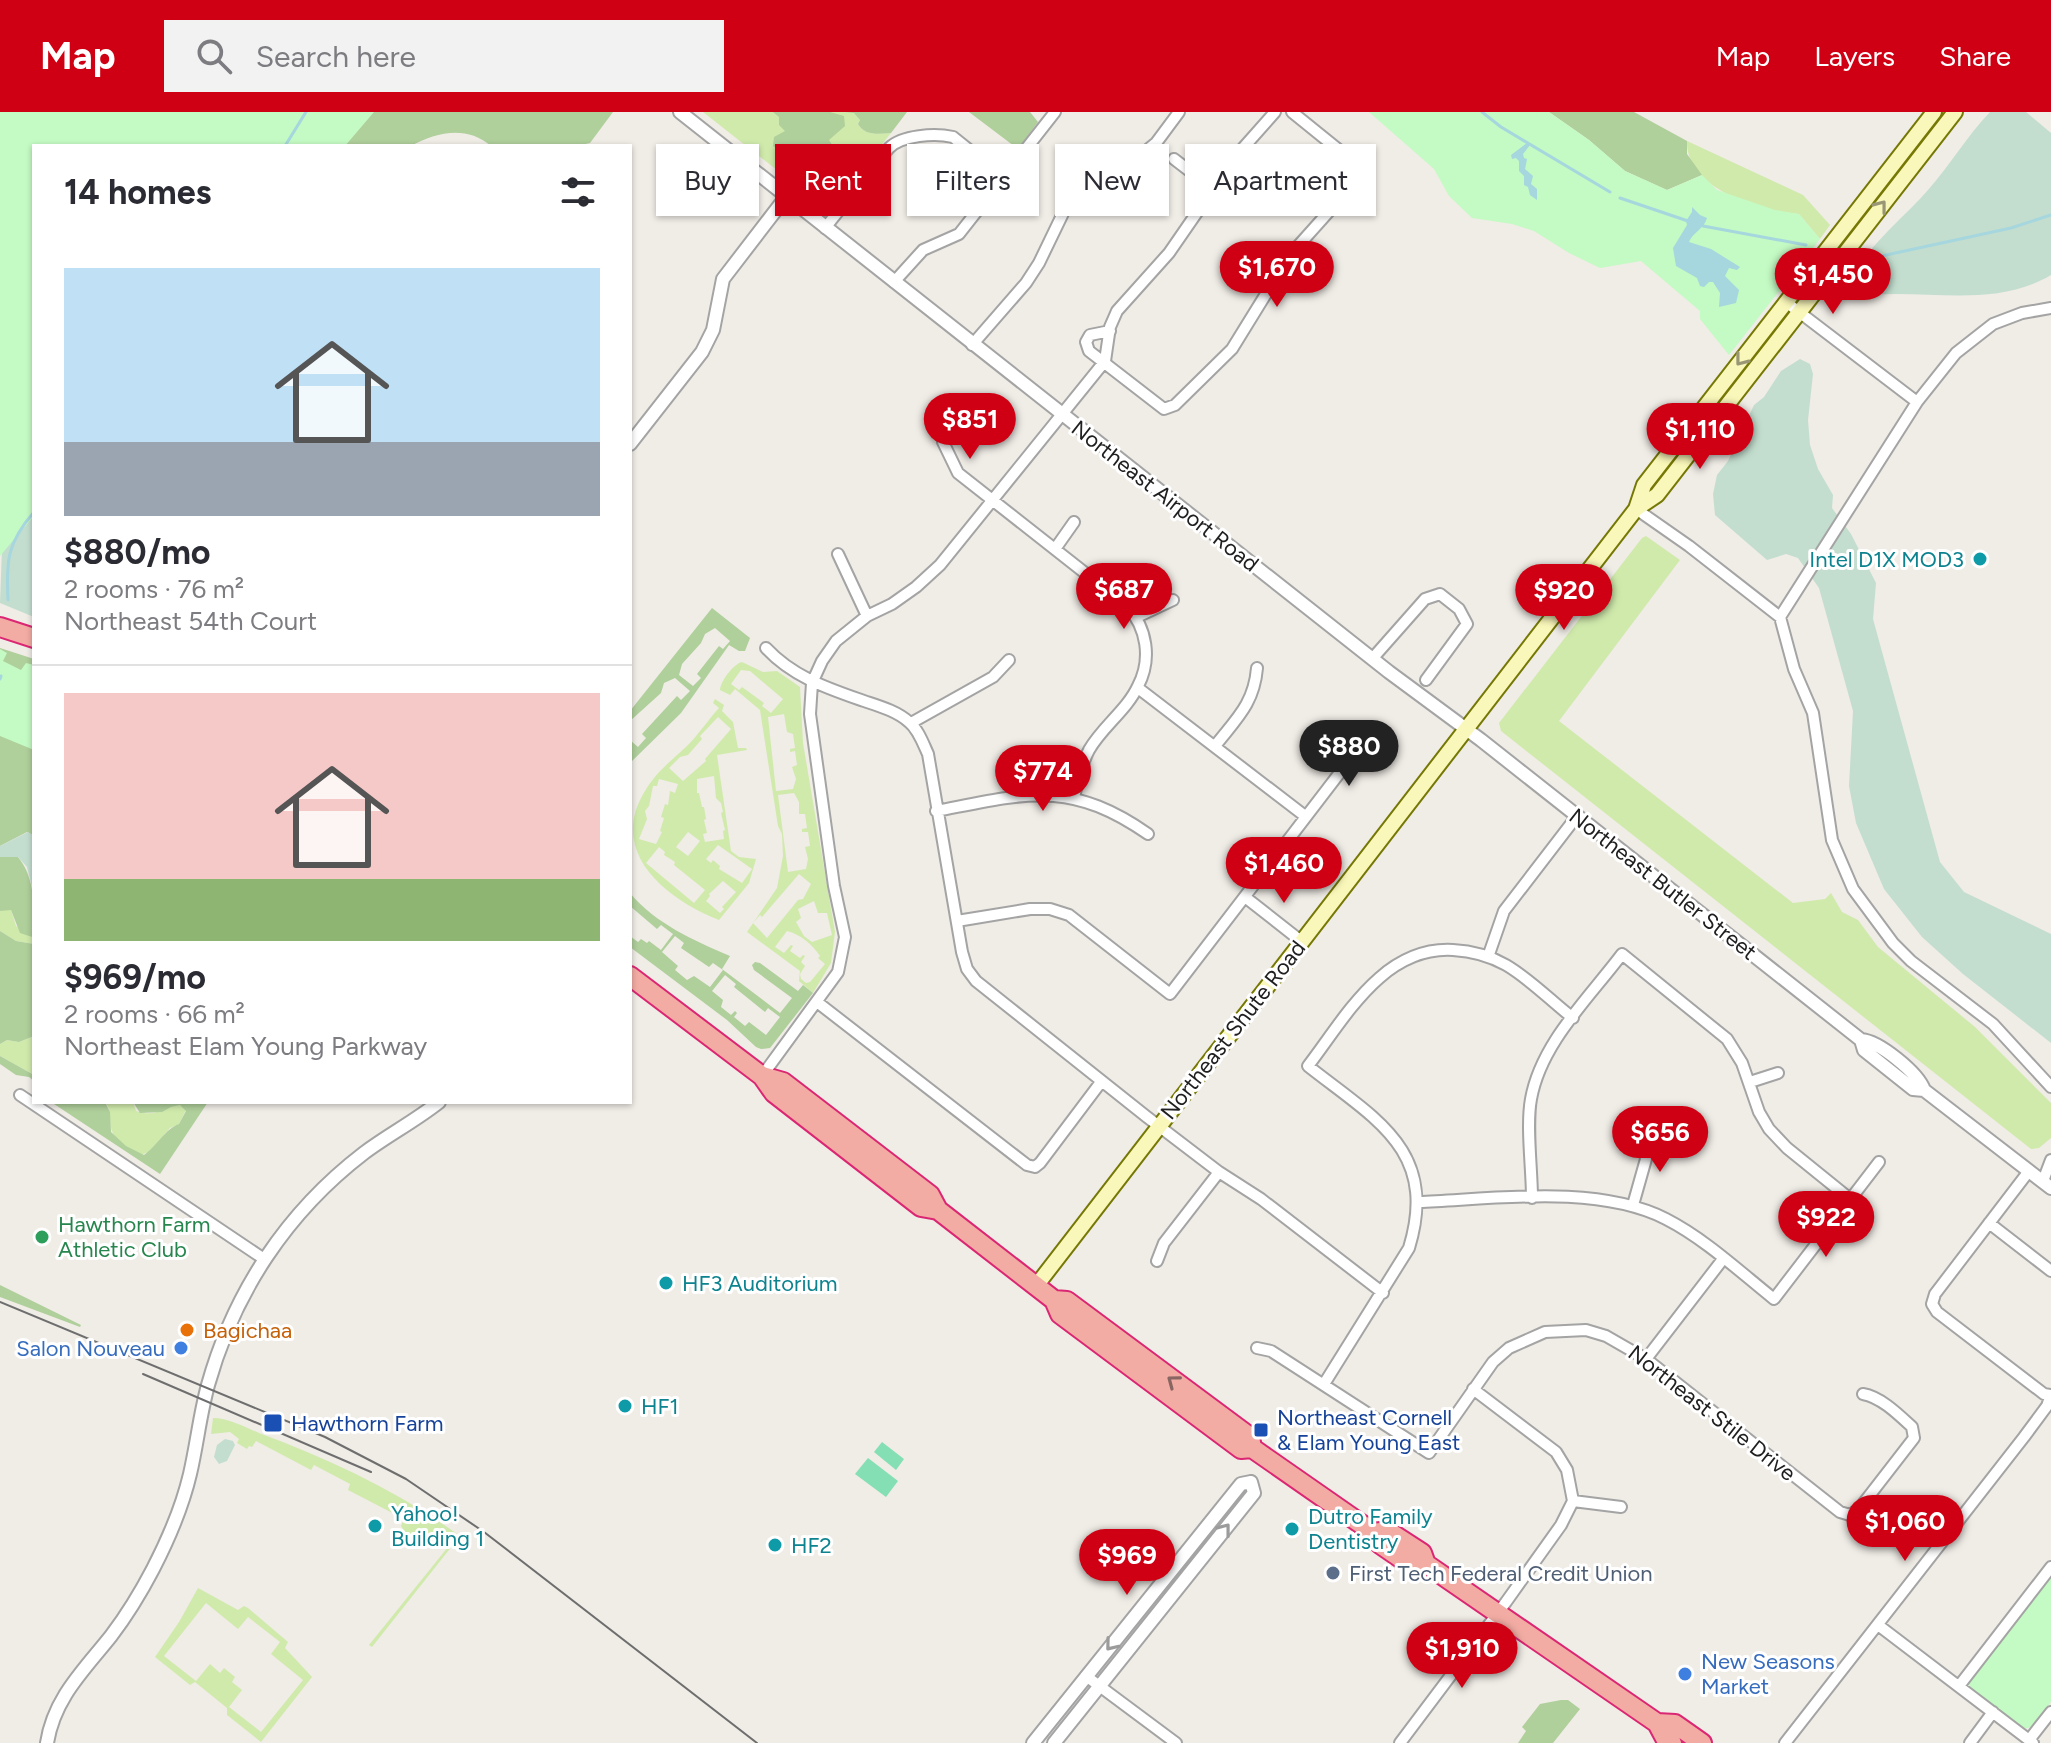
<!DOCTYPE html>
<meta charset="utf-8">
<style>
:root{--surface:#fff;--page:#f2f2f3;--text:#2b2b33;--muted:#7c7c81;--line:#e1e1e2;--accent:#cf0013}
body{margin:0;font-family:Figtree,sans-serif;background:var(--page);color:var(--text);height:100vh;display:flex;flex-direction:column;font-size:30px;white-space:nowrap}
*{box-sizing:border-box;margin:0}
p{font-size:26px;color:var(--muted)}
.icon{flex:none;width:44px;height:44px;fill:none;stroke:currentColor;stroke-width:2;stroke-linecap:round;stroke-linejoin:round}
.map{position:relative;flex:1;overflow:hidden}
.drawer{position:absolute;left:32px;top:32px;width:600px;height:960px;display:flex;flex-direction:column;background:var(--surface);border-radius:0px;box-shadow:0 2px 6px #0004}
.drawer>*{flex:none}
.top-card{position:absolute;left:656px;top:32px;width:760px;height:72px;display:flex;gap:16px}
.price{position:absolute;translate:-50% -68px;padding:0 18px;border-radius:28px;background:var(--accent);color:#fff;font-size:26px;line-height:52px;filter:drop-shadow(0 2px 4px #0008)}
.price::after{content:'';position:absolute;left:50%;top:48px;width:24px;height:18px;margin-left:-12px;background:inherit;clip-path:polygon(0 0,100% 0,50% 100%)}
.price.selected{background:#222;color:#fff}
ul{padding:0;list-style:none}
li{display:grid;align-content:center;gap:16px;height:424px;padding:0 32px}
li+li{border-top:2px solid var(--line)}
li span{display:grid;place-items:center;height:248px;border-radius:0px;color:#555}
li>.icon{margin-inline-start:auto}
span .icon{width:144px;height:144px;fill:#fffc;stroke-width:1}
li b{font-size:34px}
h2{display:flex;justify-content:space-between;align-items:center;height:96px;padding:0 32px;font-size:34px}
.pill{padding:0 28px;border-radius:0px;background:var(--surface);box-shadow:0 2px 6px #0004;font-size:28px;line-height:72px}
.pill.selected{background:var(--accent);color:#fff}
header{display:flex;align-items:center;gap:48px;box-sizing:border-box;height:112px;padding:0 40px;background:var(--accent);color:#fff}
header strong{font-size:38px}
nav{display:flex;gap:44px;margin-inline-start:auto;font-size:28px}
.search{width:560px;height:72px;background:var(--page);display:flex;align-items:center;gap:20px;box-sizing:border-box;padding:0 28px;border-radius:0px;color:var(--muted);font-size:30px}
.map>svg:first-child{display:block}
</style>
<header>
<strong>Map</strong>
<div class="search"><svg class="icon" aria-label="search" viewBox="0 0 24 24"><circle cx="10" cy="10" r="6"/><path d="M15 15l6 6"/></svg>Search here</div>
<nav><a>Map</a><a>Layers</a><a>Share</a></nav>
</header>
<div class="map">
<svg width="2051" height="1631" viewBox="0 0 2051 1631">
<rect width="100%" height="100%" fill="#f0ece6"/>
<path fill="#d0eaac" fill-rule="evenodd" d="M703,0H854L860,8L858,12C865,24 878,22 891,21L829,99Z
M1687,29L1803,83L1830,113L1820,127L1799,102C1760,99 1686,77 1687,29Z
M1646,424L1680,448L1559,609L1793,791L1825,787L1831,781L1842,800L1858,808L1878,835L1975,915L2051,991V1026L2039,1036L2031,1037L1501,619L1499,611L1642,426Z
M742,550L763,560L777,559L800,575L803,631L835,820L831,851L813,881L799,869L800,859L747,820L777,776L783,744L782,722L778,714L760,598L735,577L730,583L720,578C721,568 734,552 742,550ZM741,558L750,559L783,587L771,601L762,594L764,591L742,575L739,578L731,572ZM784,602L787,620L793,622L795,636L790,637V640L795,639L797,653L792,655L796,667L793,677L776,679L768,605ZM794,681L799,690V702H805L807,716L802,717V720H808L810,734L805,735L808,747L806,757L788,760L778,683ZM799,762L811,772L803,787L798,788L767,826L753,811L760,803L762,805ZM814,789L818,801H827L832,823L812,830L804,824L796,810L801,806L798,797ZM787,819C800,822 813,833 820,844L818,846L825,852L810,870L806,871L801,867L800,862L805,854L801,850L805,844L803,843L800,846L790,839L793,834L791,833L784,841L775,835Z
M715,587L724,593L722,599L733,610L738,636H746L747,638L717,643L731,739L739,745L756,747L749,771L719,808C666,787 607,740 645,679C656,660 672,648 687,634C699,622 708,608 719,596L713,591ZM718,605L731,617L705,647L706,649L683,669L669,656L680,645L688,643L702,627L700,624ZM714,664L716,686L721,691L723,700L721,701L725,718L723,719L724,727L705,730L703,722L707,721L704,708L706,707L704,695H702L699,681H697V667ZM659,667L678,672L675,681L670,679L668,693L665,692L661,705L664,706L660,719L662,720L656,732L639,727L647,707L645,699L649,694L653,674H657ZM688,720L700,729L688,744L676,735ZM718,733L752,757L742,771L719,757L720,754L713,748L711,751L706,747ZM659,735L665,740L664,743L675,750L674,753L705,778L694,791L646,751ZM723,769L736,780L722,795L724,797L720,801L706,789L710,784L709,782Z
M7,797L11,798L16,814L32,825L34,823V832L16,829L0,819V799Z
M34,924V963L0,944V932L7,928L19,930Z
M105,990L122,992L133,990L136,999C156,1006 163,995 180,993L186,998L179,1012L170,1016L149,1040L140,1043C129,1036 114,1029 111,1016C109,1006 112,999 105,990Z
M213,1306C228,1306 245,1315 259,1321C330,1347 399,1380 460,1424L372,1535L369,1533L448,1435L445,1432L450,1430L446,1422L429,1427L407,1424L401,1414L404,1407L348,1378L350,1372L314,1353L311,1358L256,1329L252,1335L249,1334L247,1337L237,1331L239,1327L230,1320L211,1322Z
M198,1476L238,1498L244,1494L248,1496L288,1530L285,1536L312,1565L261,1630L227,1603V1596L195,1570L190,1573L155,1545L179,1510ZM206,1491L238,1517L248,1505L280,1530L271,1542L303,1568L261,1620L229,1595L242,1578L232,1570L235,1565L224,1556L220,1561L210,1552L196,1569L164,1544Z"/>
<path fill="#afcf9b" fill-rule="evenodd" d="M149,0H613L590,31L577,34H491C467,13 436,20 411,34H149Z
M773,0H830L844,4L845,14L829,28L835,37L819,43L813,67L796,62L784,51L785,46L791,44V40L784,42L773,34L774,25L785,19L779,13V5Z
M845,0H907L891,21C878,22 865,24 858,12L860,8L854,1Z
M969,0H1030L1038,10L1018,37Z
M1549,0H1634L1687,29V42L1702,63L1667,78L1625,59L1589,28Z
M712,496L750,526L745,539H739L729,533L681,601L630,651V628L638,635L646,626L642,622L677,584L681,588L690,579L675,566L664,571L661,581L630,609V599ZM715,516L730,529L723,537L719,534L697,562L701,566L693,574L679,563L682,552L701,531L705,522Z
M0,536L34,547V724L27,720L0,734V582L8,553L0,548Z
M0,745H18C36,767 34,796 34,823L32,825L20,821L11,798L0,799Z
M630,781C656,812 693,828 730,844L722,857L780,901L792,886L754,858L752,853L755,850L760,851L798,879L803,873L813,881L770,936L761,937L756,935L727,908L630,835V824L638,830L641,827L647,831L649,829L661,838L673,822L661,813L657,817L630,794ZM675,824L684,831L681,836L709,855L713,851L723,858L710,875L694,864L687,868L675,858L678,854L662,840ZM725,863L736,872L734,875L765,900L768,896L780,905L766,923L749,910L745,914L734,905L737,901L735,899L731,903L721,895L723,888L712,879Z
M0,819L16,829L34,832V924L19,930L7,928L0,932Z
M0,944L34,963V969L29,965L16,963L0,952Z
M51,990H105L110,1000L111,1020L126,1034L144,1043C157,1034 165,1017 179,1012L186,999L180,993L171,995L162,1000L140,1001L133,990H208L160,1062Z
M0,1173L81,1213L80,1215L0,1185Z
M1561,1588H1568L1580,1597L1553,1631H1518L1526,1619L1522,1615L1540,1592Z"/>
<path fill="#c3decf" d="M1990,0H2026L2051,21V163C1990,199 1919,174 1852,185L1845,178C1863,137 1898,112 1928,78C1950,53 1967,24 1990,0Z
M1800,247L1810,252L1813,262L1808,308L1810,333L1818,357L1833,383L1832,396L1851,422L1876,471L1873,507L1940,750L1964,780L2051,822V931L1963,862L1922,825L1884,777L1856,711L1849,674L1853,599L1819,476L1798,446L1786,442L1767,448L1715,403L1713,382L1717,363L1728,349L1754,293L1764,285L1781,259Z
M34,374V505L0,491L2,436Z
M28,720L34,724V783L27,755L18,745H0V734Z
M225,1327L233,1329L235,1333L227,1349L219,1352L214,1345L217,1333Z"/>
<path fill="#c4fac3" d="M0,0H374L345,34H34V404L0,444Z
M1369,0H1549L1589,28L1625,59L1667,78L1702,63L1717,78L1775,98L1799,102L1820,127L1729,243L1700,207V199L1641,149L1600,156L1569,141L1534,119L1512,112L1472,106L1449,84L1434,57Z
M0,537L7,541L3,549L21,558L26,551L34,553V638L0,624Z
M2051,1460V1590L2032,1615L2023,1617L1972,1580L1968,1572Z"/>
<path fill="#84dfb4" d="M882,1330L904,1347L896,1358L874,1340Z
M868,1346L898,1369L886,1385L855,1362Z"/>
<path fill="#a6d6de" d="M1527,31L1530,33L1523,42L1524,46L1527,47L1525,57L1533,64L1531,72L1537,77V88L1530,83L1528,75L1524,73V64L1519,59V49L1516,46L1512,47L1511,43Z
M1692,95L1700,103L1707,106C1704,117 1693,120 1689,130L1711,137L1740,155L1737,158L1729,156L1725,164L1739,178L1736,191L1719,195L1720,181L1713,170H1709L1704,175L1700,174L1697,166L1676,154L1673,136L1687,113L1686,109L1692,100Z"/>
<g fill="none" stroke-linecap="round" stroke-linejoin="round">
<path stroke="#a6d6de" stroke-width="3" d="M1482,0L1501,15L1610,80
M285,34L306,0
M1620,86L1688,109
M1703,114L1806,133
M1877,145L2011,116L2051,103
M8,488C6,449 7,431 34,400
M0,567L1,564"/>
<g stroke="#a4a4a4" stroke-width="14">
<path id="minor" d="M1174,47L1213,77
M825,116L889,36C902,23 935,21 953,25L1004,66
M894,170L923,138L959,122L1055,0
M1786,190L1917,290
M1110,219L1090,223L1086,230L1089,239L1164,297L1175,293L1232,237L1290,143L1358,67L1360,61L1355,51L1292,0
M972,233L1026,171L1039,151L1067,93L1081,79L1140,44L1156,31L1179,0
M943,308V330L958,361L1127,494C1147,516 1152,547 1138,574C1127,598 1102,615 1089,638C1081,653 1078,669 1074,685
M1636,397L1689,434L1780,505L1794,557L1813,601L1832,728L1853,777L1893,831L1911,849L1993,912L2051,975
M1055,437L1074,410
M838,442L867,504
M1137,505L1173,488
M1780,505L1917,290L1956,241L1993,212L2022,201L2051,196
M766,536C793,565 827,576 864,589C879,594 897,599 909,610C918,617 923,631 928,642L962,840L967,857L976,869L1147,1005L1219,1060L1261,1087L1383,1181
M1372,547L1425,487L1440,482L1459,497L1467,512L1426,568
M1138,576L1305,704
M911,611L993,565L1009,548
M1215,634C1236,607 1254,592 1257,556
M936,699C1025,682 1069,667 1148,722
M1245,785L1301,829
M957,809L1030,797H1050L1069,803L1170,882L1348,650L1352,630
M1488,845L1504,799L1577,704
M817,890L1027,1053L1035,1055L1040,1051L1101,970
M762,964L838,860L845,825L834,774L810,602L812,571L822,549L836,529L867,504L892,492L916,475L940,453L1105,249L1110,215L1117,199L1169,141L1236,44L1275,0
M1750,970L1778,961
M20,983L264,1147
M2029,1059L1935,1182L1932,1192L1937,1200L2044,1282L2051,1283
M2043,1069L2051,1048
M1532,1086C1532,1057 1526,1014 1531,987C1541,931 1589,886 1622,842L1727,927L1742,951L1759,1000L1769,1017L1787,1036L1850,1087
M1419,1090C1494,1087 1597,1072 1666,1107C1705,1127 1739,1159 1774,1187L1879,1050
M1633,1093L1646,1047L1642,1029
M1989,1111L2051,1159
M1157,1149L1164,1131L1219,1060
M1257,1236L1271,1239L1429,1341L1493,1250L1509,1236L1545,1220L1586,1218L1606,1224L1646,1247L1840,1400L1850,1403L1859,1397L1914,1326L1912,1315C1899,1303 1881,1285 1863,1282
M1646,1247L1723,1147
M1324,1272L1409,1136C1439,1038 1375,1007 1308,954C1345,906 1383,834 1453,838C1472,839 1490,844 1506,853C1530,867 1551,889 1573,906
M1573,1389L1621,1395
M1878,1513L2033,1631
M1086,1564L1176,1631
M1959,1574L2051,1455
M2029,1628L2051,1600
M1400,1631L1506,1490L1561,1413L1573,1389L1567,1358L1556,1340L1473,1277
M1785,1631L2024,1325L2047,1294L2051,1283
M1970,1631L1993,1600"/>
</g>
<g stroke="#a4a4a4" stroke-width="16">
<path id="tertiary" d="M680,0L1389,560L1481,628L1861,928C1879,929 1918,961 1924,978
M630,332L702,240L713,218L723,167L786,85
M1861,928L1864,938L1913,977L1924,978L2051,1076
M47,1631C54,1586 84,1558 111,1524C127,1503 141,1480 153,1457C169,1426 182,1396 190,1362C197,1332 200,1302 208,1273C234,1180 287,1100 364,1041C388,1023 415,1009 439,990
M1033,1631L1241,1372L1251,1370
M1054,1631L1254,1381L1251,1370"/>
</g>
<g stroke="#767805" stroke-width="18">
<path id="secondary" d="M1636,397L1644,373L1934,0
M1036,1174L1636,397L1657,383L1955,0"/>
</g>
<g stroke="#db2674" stroke-width="22">
<path id="trunk" d="M0,515L34,526
M630,864L762,964L774,981L921,1095L938,1098L1054,1188L1060,1202L1241,1337L1252,1336
M762,964L783,970L930,1083L938,1098
M1054,1188L1067,1189L1250,1325L1252,1336L1374,1421L1380,1432L1412,1454L1426,1452
M1374,1421L1388,1419L1422,1441L1426,1452L1657,1611L1675,1612L1702,1631
M1657,1611L1665,1626L1672,1631"/>
</g>
<use href="#minor" stroke="#fff" stroke-width="10"/>
<use href="#tertiary" stroke="#fff" stroke-width="12"/>
<use href="#secondary" stroke="#faf7ba" stroke-width="14"/>
<use href="#trunk" stroke="#f2aca3" stroke-width="18"/>
<path stroke="#6e6e6e" stroke-width="2" d="M0,1190L325,1325L406,1367L484,1420L757,1631
M143,1262L371,1360"/>
</g>
<defs><path id="oneway-chevron" d="M-2-3.5L2.5 0L-2 3.5" fill="none" stroke-width="1.6" stroke-linecap="round" stroke-linejoin="round" transform="scale(2)"/></defs>
<g stroke="#989675">
<use href="#oneway-chevron" transform="translate(1881 94) rotate(-52)"/>
<use href="#oneway-chevron" transform="translate(1741 248) rotate(128)"/>
</g>
<use stroke="#896662" href="#oneway-chevron" transform="translate(1173 1269) rotate(-143)"/>
<g stroke="#9b9b9b">
<use href="#oneway-chevron" transform="translate(1225 1417) rotate(-52)"/>
<use href="#oneway-chevron" transform="translate(1111 1533) rotate(129)"/>
</g>
<g fill="#0f9aa8" stroke="#fff" stroke-width="3">
<circle cx="1980" cy="447" r="8"/>
<circle cx="666" cy="1171" r="8"/>
<circle cx="625" cy="1294" r="8"/>
<circle cx="375" cy="1414" r="8"/>
<circle cx="1292" cy="1417" r="8"/>
<circle cx="775" cy="1433" r="8"/>
</g>
<circle fill="#2e9e5b" stroke="#fff" stroke-width="3" cx="42" cy="1125" r="8"/>
<circle fill="#e8710a" stroke="#fff" stroke-width="3" cx="187" cy="1218" r="8"/>
<g fill="#3f7fe0" stroke="#fff" stroke-width="3">
<circle cx="181" cy="1236" r="8"/>
<circle cx="1685" cy="1562" r="8"/>
</g>
<g fill="#1a4fb4" stroke="#fff" stroke-width="3">
<rect x="263" y="1301" width="20" height="20" rx="4"/>
<rect x="1253" y="1310" width="16" height="16" rx="4"/>
</g>
<circle fill="#5c6f8a" stroke="#fff" stroke-width="3" cx="1333" cy="1461" r="8"/>
<g text-anchor="middle" dominant-baseline="central" stroke-width="6" stroke-linejoin="round" paint-order="stroke">
<g font-size="22" fill="#202020" stroke="#fff">
<text transform="translate(1165 384) rotate(38)">Northeast Airport Road</text>
<text transform="translate(1663 772) rotate(38)">Northeast Butler Street</text>
<text transform="translate(1233 918) rotate(-52)">Northeast Shute Road</text>
<text transform="translate(1712 1301) rotate(38)">Northeast Stile Drive</text>
</g>
<g font-size="22" fill="#0d838f" stroke="#fff" text-anchor="start">
<text x="1964" y="447" text-anchor="end">Intel D1X MOD3</text>
<text x="682" y="1171">HF3 Auditorium</text>
<text x="641" y="1294">HF1</text>
<text x="391" y="1401">Yahoo!<tspan x="391" dy="25">Building 1</tspan></text>
<text x="1308" y="1404">Dutro Family<tspan x="1308" dy="25">Dentistry</tspan></text>
<text x="791" y="1433">HF2</text>
</g>
<g font-size="22" fill="#27864d" stroke="#fff" text-anchor="start">
<text x="58" y="1112">Hawthorn Farm<tspan x="58" dy="25">Athletic Club</tspan></text>
</g>
<g font-size="22" fill="#c56008" stroke="#fff" text-anchor="start">
<text x="203" y="1218">Bagichaa</text>
</g>
<g font-size="22" fill="#366cbe" stroke="#fff" text-anchor="end">
<text x="165" y="1236">Salon Nouveau</text>
<text x="1701" y="1549" text-anchor="start">New Seasons<tspan x="1701" dy="25">Market</tspan></text>
</g>
<g font-size="22" fill="#164399" stroke="#fff" text-anchor="start">
<text x="1277" y="1305">Northeast Cornell<tspan x="1277" dy="25">&amp; Elam Young East</tspan></text>
<text x="291" y="1311">Hawthorn Farm</text>
</g>
<g font-size="22" fill="#4e5e75" stroke="#fff" text-anchor="start">
<text x="1349" y="1461">First Tech Federal Credit Union</text>
</g>
</g>
</svg>
<b class="price" style="left:1277px;top:197px">$1,670</b>
<b class="price" style="left:1833px;top:204px">$1,450</b>
<b class="price" style="left:970px;top:349px">$851</b>
<b class="price" style="left:1700px;top:359px">$1,110</b>
<b class="price" style="left:1124px;top:519px">$687</b>
<b class="price" style="left:1564px;top:520px">$920</b>
<b class="price selected" style="left:1349px;top:676px">$880</b>
<b class="price" style="left:1043px;top:701px">$774</b>
<b class="price" style="left:1284px;top:793px">$1,460</b>
<b class="price" style="left:1660px;top:1062px">$656</b>
<b class="price" style="left:1826px;top:1147px">$922</b>
<b class="price" style="left:1905px;top:1451px">$1,060</b>
<b class="price" style="left:1127px;top:1485px">$969</b>
<b class="price" style="left:1462px;top:1578px">$1,910</b>
<div class="top-card">
<a class="pill">Buy</a>
<a class="pill selected">Rent</a>
<a class="pill">Filters</a>
<a class="pill">New</a>
<a class="pill">Apartment</a>
</div>
<section class="drawer">
<h2>14 homes<svg class="icon" aria-label="filters" viewBox="0 0 24 24"><path d="M4 7h16M4 17h16"/><circle cx="9" cy="7" r="2"/><circle cx="15" cy="17" r="2"/></svg></h2>
<ul>
<li><span style="background:linear-gradient(#bfe0f5 70%,#9aa5b1 0)"><svg class="icon" aria-label="home" viewBox="0 0 24 24"><path d="M3 11l9-7 9 7M6 9v11h12V9"/></svg></span><div><b>$880/mo</b><p>2 rooms · 76 m²</p><p>Northeast 54th Court</p></div></li>
<li><span style="background:linear-gradient(#f6c9c9 75%,#8fb573 0)"><svg class="icon" aria-label="home" viewBox="0 0 24 24"><path d="M3 11l9-7 9 7M6 9v11h12V9"/></svg></span><div><b>$969/mo</b><p>2 rooms · 66 m²</p><p>Northeast Elam Young Parkway</p></div></li>
</ul>
</section>
</div>
